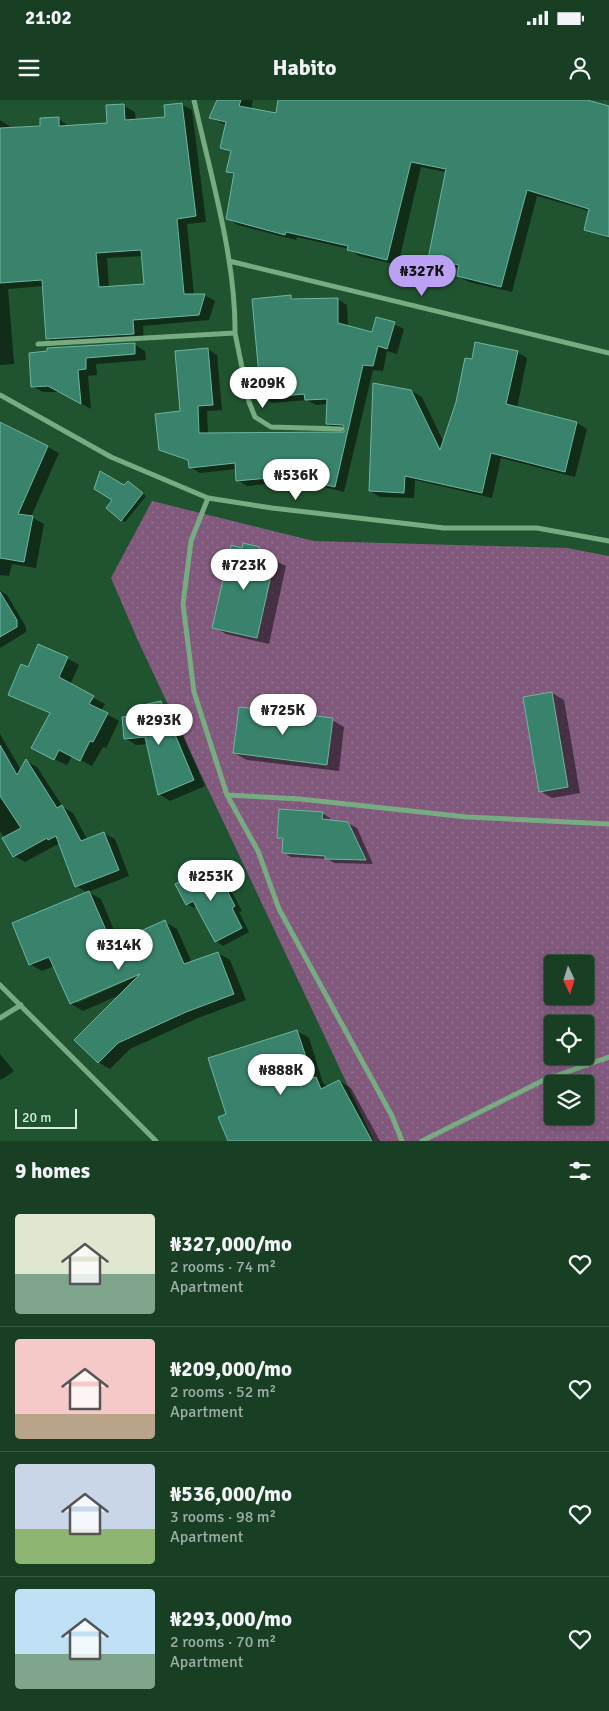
<!DOCTYPE html>
<meta charset="utf-8">
<style>
:root{--surface:#183e23;--page:#254930;--text:#f1f3f6;--muted:#9faea6;--line:#365741;--accent:#bca0f2}
body{margin:0;font-family:Signika,sans-serif;background:var(--page);color:var(--text);height:100vh;display:flex;flex-direction:column;font-size:19px;white-space:nowrap}
*{box-sizing:border-box;margin:0}
p{font-size:16px;color:var(--muted)}
.icon{flex:none;width:28px;height:28px;fill:none;stroke:currentColor;stroke-width:2;stroke-linecap:round;stroke-linejoin:round}
.map{position:relative;height:1041px;overflow:hidden}
.details{display:flex;flex-direction:column;background:var(--surface);flex:1}
.details>*{flex:none}
.needle{width:32px;rotate:176deg}
.controls{position:absolute;left:544px;top:855px;display:grid;gap:10px}
.controls a{display:grid;place-items:center;width:50px;height:50px;border-radius:5px;background:var(--surface);box-shadow:0 2px 8px #0003,0 0 0 1px var(--line);font-size:25px}
.scale{position:absolute;left:15px;bottom:12px;width:62px;box-sizing:border-box;padding-left:5px;border:2px solid #d3edd7;border-top:0;font-size:14px;line-height:18px;white-space:nowrap;color:#d3edd7;-webkit-text-stroke:4px #20532f;paint-order:stroke}
.price{position:absolute;translate:-50% -42px;padding:0 11px;border-radius:18px;background:#fff;color:#222;font-size:16px;line-height:32px;filter:drop-shadow(0 1px 2px #0008)}
.price::after{content:'';position:absolute;left:50%;top:30px;width:15px;height:11px;margin-left:-8px;background:inherit;clip-path:polygon(0 0,100% 0,50% 100%)}
.price.on{background:var(--accent);color:#111}
ul{padding:0;list-style:none}
li{display:flex;align-items:center;gap:15px;height:125px;padding:0 15px}
li+li{border-top:1px solid var(--line)}
li span{display:grid;place-items:center;flex:none;width:140px;height:100px;border-radius:5px;color:#555}
li>.icon{margin-inline-start:auto}
span .icon{width:60px;height:60px;fill:#fffc;stroke-width:1}
li b{font-size:21px}
h2{display:flex;justify-content:space-between;align-items:center;height:60px;padding:0 15px;font-size:21px}
.status{display:flex;justify-content:space-between;align-items:center;height:35px;padding:0 25px;background:var(--surface);direction:ltr}
.status svg{height:14px;fill:currentColor}
header{display:flex;justify-content:space-between;align-items:center;height:65px;padding:0 15px;background:var(--surface);font-size:22px;font-weight:800}
.map>svg:first-child{display:block}
</style>
<div class="status"><b>21:02</b><svg viewBox="0 0 49 12"><path d="M0 12V9h3v3zM5 12V6h3v6zM10 12V3h3v9zM15 12V0h3v12zM26 1h20v11H26zM47 4h2v5h-2z"/></svg></div>
<header><svg class="icon" aria-label="menu" viewBox="0 0 24 24"><path d="M4 6h16M4 12h16M4 18h16"/></svg>Habito<svg class="icon" aria-label="person" viewBox="0 0 24 24"><circle cx="12" cy="8" r="4"/><path d="M4 21q1-7 8-7t8 7"/></svg></header>
<div class="map">
<svg width="609" height="1041" viewBox="0 0 609 1041">
<defs>
<pattern id="grass-dots" width="8" height="8" patternUnits="userSpaceOnUse" patternTransform="scale(1.25)"><rect width="8" height="8" fill="#81597c"/><path d="M2 2h.1M6 6h.1" fill="none" stroke="#92718e" stroke-width="1.8" stroke-linecap="round"/></pattern>
</defs>
<rect width="100%" height="100%" fill="#20532f"/>
<path fill="url(#grass-dots)" fill-rule="evenodd" d="M152,401L314,441L567,448L609,456V1041H374L139,543L111,478ZM552,864H585V896H552ZM552,924H585V956H552ZM552,984H585V1016H552Z"/>
<path fill="#0007" fill-rule="evenodd" d="M219,0H253L251,9L277,15L279,0H582L609,7V139L585,129L590,111L537,96L512,192L469,182L458,176L460,168L440,164L429,158L446,72L421,67L398,165L359,156L349,149L297,137L296,140L238,125L227,118L235,75L228,71L232,53L221,47L227,25L210,18Z
M181,4L192,10L206,122L187,124L194,195H204L215,201L209,220L143,226L144,240L58,245L47,238L44,186L8,189L14,264L0,265V20L11,27L12,29L41,28L59,19L70,27L109,24L108,6H124L135,12L136,20L167,18ZM143,156L146,185L109,188L107,158Z
M290,197L297,200L337,199L347,205L348,227L373,233L394,224L404,229L397,254L387,251L383,271L373,270L344,392L324,387L314,382L315,379H278L279,383L247,386L238,380L236,369L200,373L190,367V361L160,349L182,312L208,249L217,255L222,310L207,311L208,334L342,335L347,330L337,329L327,324L328,304L316,305L307,300L272,303L263,297Z
M134,244L145,251L146,260L96,264L97,275L88,276L91,309L60,292H43L32,286L48,252Z
M517,252L527,258L517,308L577,323L587,329L575,377L501,358L492,398L415,380L414,398L380,397L370,391L411,291L422,297L444,343L473,260Z
M0,321L59,353L31,417L44,424L36,468L12,464L9,476L0,475Z
M132,384L146,396L125,422L122,420L124,387Z
M259,448L272,455L271,459L286,466L269,544L226,534L214,527L243,449Z
M0,491L7,495L26,527V532L0,548Z
M67,558L79,565L70,585L105,604L101,611L119,621L106,648L103,647L92,666L72,656L67,665L45,655L50,614L9,594L29,568Z
M552,593L564,600L580,693L552,698L540,691Z
M161,602L172,609L205,686L170,701L159,694L148,644L136,645L125,638L142,617Z
M332,620L344,627L339,671L247,660L234,653Z
M0,634L21,670L26,661L37,667L63,707L73,713L87,739L104,733L115,739L129,776L88,792L101,799L119,842L165,822L177,829L192,863L218,853L230,860L246,900L198,918L130,949L110,969L98,962L122,894L83,911L71,904L54,866L42,871L30,864L88,793L76,786L61,746L58,744L25,762L14,756L0,731ZM145,870L146,872L77,903V900Z
M322,713L330,718V721L348,723L357,728L373,764L334,763L328,759L291,757L283,752L284,740L278,737Z
M213,765L220,770L242,811L239,812L249,832L223,846L216,841L197,806L194,808L187,804Z
M297,931L309,938L323,983L328,987L339,981L351,988L380,1041H229L227,1015Z
M0,954L14,971L1,980L0,979Z"/>
<path fill="#39826c" stroke="#6eb69e" fill-rule="evenodd" d="M217,0H241L239,6L276,13L278,0H587L609,6V137L584,130L589,109L527,90L501,187L457,176L459,165L428,159L446,69L411,62L387,160L347,150L348,146L286,132L285,135L226,119L234,73L226,72L231,51L220,48L226,22L209,18Z
M182,3L196,116L177,119L184,194H205L199,215L133,220L134,234L46,239L42,180L0,183V28L40,26V18L59,17V26L107,23L106,5L124,4L125,20L165,17L164,5ZM141,150L144,184L99,187L96,153Z
M291,195V199L338,198V223L372,232L376,217L395,222L387,249L378,246L373,266L363,265L335,387L313,382L315,374L269,375V378L236,381L235,363L189,368L188,360L159,350L155,314L180,311L175,251L208,248L213,305L198,306L199,333L344,332L343,325L326,324L327,299L305,300L304,294L261,298L252,199Z
M475,242L518,251L506,304L577,322L565,372L491,353L482,393L405,376L404,393L369,391L373,283L411,290L440,350L456,302L465,258L472,259Z
M135,243V254L86,258V269L78,270L81,304L48,286L31,287L29,253L47,251V248Z
M0,322L48,346L18,414L33,416L24,462L0,458Z
M100,371L124,385L128,381L143,393L121,421L106,408L112,400L94,389Z
M243,443L260,447L258,455L275,458L257,538L212,528L231,445L242,448Z
M0,492L17,520V527L0,537Z
M38,544L68,557L59,577L94,596L89,604L108,613L93,642L90,641L80,661L59,650L54,660L31,648L50,613L8,595L21,564L28,567Z
M552,592L568,687L539,692L523,597Z
M161,601L194,680L158,695L145,637L124,639L122,617L140,615L138,606Z
M239,607L333,618L327,665L233,653Z
M0,645L17,675L26,659L57,708L62,705L81,741L104,732L119,770L75,787L56,736L48,740L47,738L13,757L2,738L21,728L0,696Z
M279,709L323,712L322,719L348,722L366,760L325,759V756L282,753L283,738H277Z
M213,764L235,806L232,808L242,828L215,842L193,801L186,805L175,784Z
M89,791L112,844L165,820L184,864L218,852L234,894L186,912L118,943L98,963L74,940L140,874L70,904L49,857L29,865L12,823Z
M297,930L313,978L316,977L321,989L339,980L372,1041H228L218,1017L226,1014L208,958Z"/>
<g fill="none" stroke-linecap="round" stroke-linejoin="round">
<path stroke="#77ab82" stroke-width="5" d="M229,161L609,253
M235,233L249,302L255,317L271,327L341,329
M38,244L235,233C236,159 210,73 194,0
M0,295L111,357L208,398L272,408L444,428H537L609,441
M208,398L191,441L183,504L194,592L227,695L258,751L279,809L392,1016L402,1041
M227,695L300,699L467,717L609,724
M0,885L156,1041
M0,918L21,905
M422,1041L544,980L609,957"/>
</g>
</svg>
<div class="controls">
<a><svg class="needle" viewBox="-14 -14 28 28"><path d="M0-13l5 13h-10z" fill="#e53935"/><path d="M0 13l5-13h-10z" fill="#9faea6"/></svg></a>
<a><svg class="icon" aria-label="locate" viewBox="0 0 24 24"><circle cx="12" cy="12" r="6"/><path d="M12 2v4M12 18v4M2 12h4M18 12h4"/></svg></a>
<a><svg class="icon" aria-label="layers" viewBox="0 0 24 24"><path d="M12 4l9 5-9 5-9-5zM3 14l9 5 9-5"/></svg></a>
</div>
<div class="scale">20 m</div>
<b class="price on" style="left:422px;top:197px">₦327K</b>
<b class="price" style="left:263px;top:309px">₦209K</b>
<b class="price" style="left:296px;top:401px">₦536K</b>
<b class="price" style="left:244px;top:491px">₦723K</b>
<b class="price" style="left:283px;top:636px">₦725K</b>
<b class="price" style="left:159px;top:646px">₦293K</b>
<b class="price" style="left:211px;top:802px">₦253K</b>
<b class="price" style="left:119px;top:871px">₦314K</b>
<b class="price" style="left:281px;top:996px">₦888K</b>
</div>
<section class="details">
<h2>9 homes<svg class="icon" aria-label="filters" viewBox="0 0 24 24"><path d="M4 7h16M4 17h16"/><circle cx="9" cy="7" r="2"/><circle cx="15" cy="17" r="2"/></svg></h2>
<ul>
<li><span style="background:linear-gradient(#dfe7d0 60%,#7fa58c 0)"><svg class="icon" aria-label="home" viewBox="0 0 24 24"><path d="M3 11l9-7 9 7M6 9v11h12V9"/></svg></span><div><b>₦327,000/mo</b><p>2 rooms · 74 m²</p><p>Apartment</p></div><svg class="icon" aria-label="heart" viewBox="0 0 24 24"><path d="M12 20l-8-8c-3-5 5-10 8-4 3-6 11-1 8 4z"/></svg></li>
<li><span style="background:linear-gradient(#f6c9c9 75%,#b9a48a 0)"><svg class="icon" aria-label="home" viewBox="0 0 24 24"><path d="M3 11l9-7 9 7M6 9v11h12V9"/></svg></span><div><b>₦209,000/mo</b><p>2 rooms · 52 m²</p><p>Apartment</p></div><svg class="icon" aria-label="heart" viewBox="0 0 24 24"><path d="M12 20l-8-8c-3-5 5-10 8-4 3-6 11-1 8 4z"/></svg></li>
<li><span style="background:linear-gradient(#c9d6e8 65%,#8fb573 0)"><svg class="icon" aria-label="home" viewBox="0 0 24 24"><path d="M3 11l9-7 9 7M6 9v11h12V9"/></svg></span><div><b>₦536,000/mo</b><p>3 rooms · 98 m²</p><p>Apartment</p></div><svg class="icon" aria-label="heart" viewBox="0 0 24 24"><path d="M12 20l-8-8c-3-5 5-10 8-4 3-6 11-1 8 4z"/></svg></li>
<li><span style="background:linear-gradient(#bfe0f5 65%,#7fa58c 0)"><svg class="icon" aria-label="home" viewBox="0 0 24 24"><path d="M3 11l9-7 9 7M6 9v11h12V9"/></svg></span><div><b>₦293,000/mo</b><p>2 rooms · 70 m²</p><p>Apartment</p></div><svg class="icon" aria-label="heart" viewBox="0 0 24 24"><path d="M12 20l-8-8c-3-5 5-10 8-4 3-6 11-1 8 4z"/></svg></li>
</ul>
</section>
